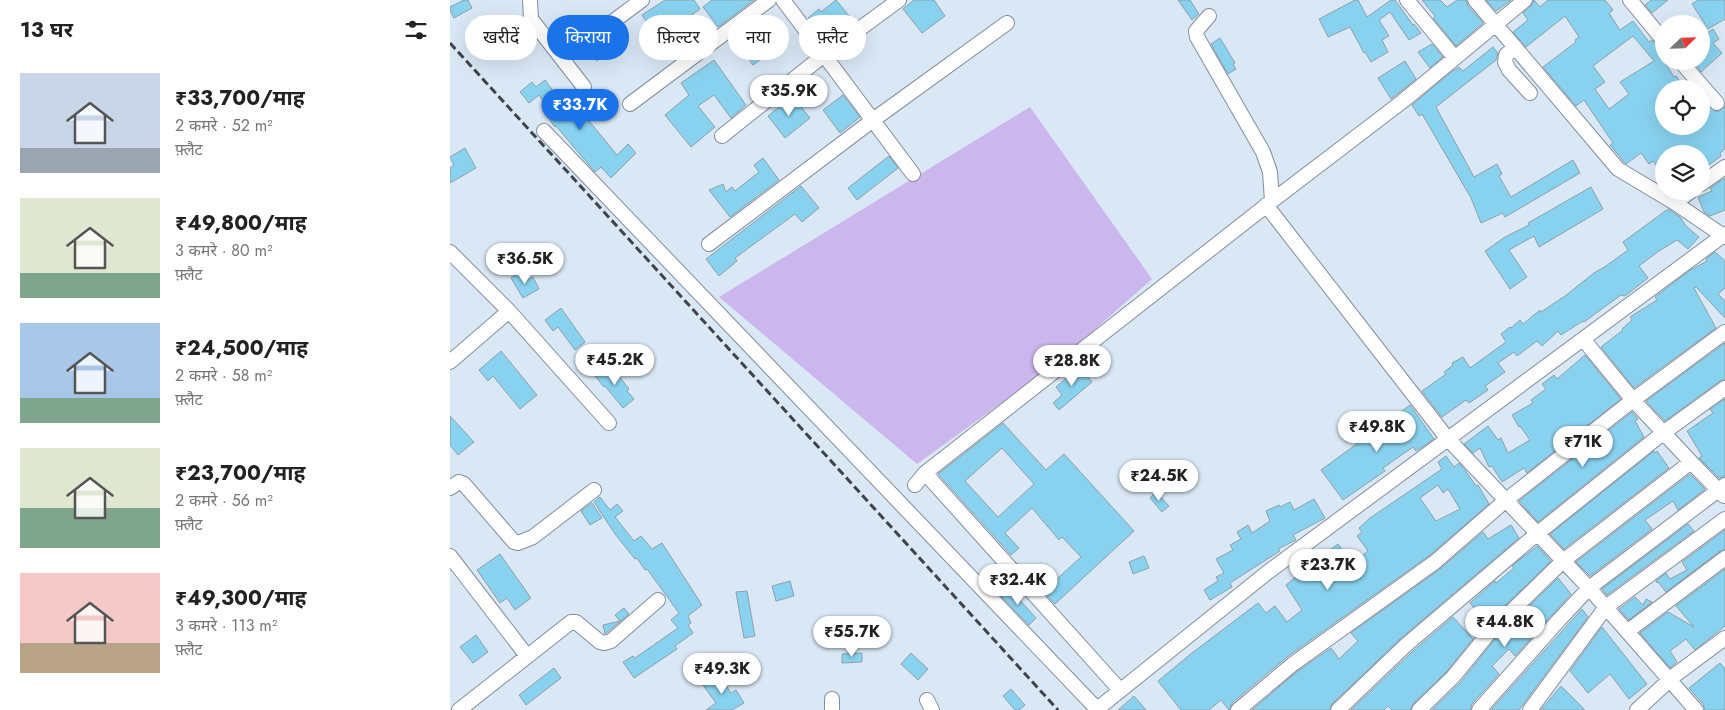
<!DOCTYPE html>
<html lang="hi">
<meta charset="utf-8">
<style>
:root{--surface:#fff;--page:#f2f2f2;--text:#222;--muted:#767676;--accent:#1a73e8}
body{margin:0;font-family:Jost,"Noto Sans Devanagari",sans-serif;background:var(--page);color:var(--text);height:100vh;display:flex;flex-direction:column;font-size:19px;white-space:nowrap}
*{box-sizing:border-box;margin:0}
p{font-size:16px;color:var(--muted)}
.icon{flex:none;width:28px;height:28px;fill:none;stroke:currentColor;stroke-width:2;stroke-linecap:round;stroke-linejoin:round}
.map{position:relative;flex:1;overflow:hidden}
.side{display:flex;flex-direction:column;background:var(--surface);width:450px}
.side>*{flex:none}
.hud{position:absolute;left:15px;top:15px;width:475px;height:45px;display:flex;gap:10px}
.needle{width:32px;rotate:67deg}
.fabs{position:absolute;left:1205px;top:15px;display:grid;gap:10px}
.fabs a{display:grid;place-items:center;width:55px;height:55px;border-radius:50%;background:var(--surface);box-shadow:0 5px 20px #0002;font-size:25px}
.price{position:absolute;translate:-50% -42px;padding:0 11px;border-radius:18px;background:#fff;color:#222;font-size:16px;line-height:32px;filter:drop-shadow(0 1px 2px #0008)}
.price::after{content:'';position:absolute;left:50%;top:30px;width:15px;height:11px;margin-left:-8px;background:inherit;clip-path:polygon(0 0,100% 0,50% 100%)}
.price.selected{background:var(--accent);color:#fff}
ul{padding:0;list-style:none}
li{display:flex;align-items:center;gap:15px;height:125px;padding:0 20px}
li span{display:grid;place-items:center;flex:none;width:140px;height:100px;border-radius:0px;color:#555}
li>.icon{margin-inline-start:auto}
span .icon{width:60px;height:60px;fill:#fffc;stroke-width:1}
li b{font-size:21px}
h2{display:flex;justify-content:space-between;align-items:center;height:60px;padding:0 20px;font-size:21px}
.tag{padding:0 18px;border-radius:22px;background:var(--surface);box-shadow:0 5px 20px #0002;font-size:18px;line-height:45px}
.tag.selected{background:var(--accent);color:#fff}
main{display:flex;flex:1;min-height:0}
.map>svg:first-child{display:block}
</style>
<main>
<section class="side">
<h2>13 घर<svg class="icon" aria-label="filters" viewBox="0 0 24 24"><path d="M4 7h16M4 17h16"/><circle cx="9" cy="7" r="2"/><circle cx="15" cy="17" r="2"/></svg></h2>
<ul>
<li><span style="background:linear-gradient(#c9d6e8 75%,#9aa5b1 0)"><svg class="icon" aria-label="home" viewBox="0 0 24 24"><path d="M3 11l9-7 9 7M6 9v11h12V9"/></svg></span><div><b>₹33,700/माह</b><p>2 कमरे · 52 m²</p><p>फ़्लैट</p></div></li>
<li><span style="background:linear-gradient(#dfe7d0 75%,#7fa58c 0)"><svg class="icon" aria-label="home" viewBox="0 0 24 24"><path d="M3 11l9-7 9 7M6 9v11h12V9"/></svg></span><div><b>₹49,800/माह</b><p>3 कमरे · 80 m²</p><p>फ़्लैट</p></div></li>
<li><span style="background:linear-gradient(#a9c7e8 75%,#7fa58c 0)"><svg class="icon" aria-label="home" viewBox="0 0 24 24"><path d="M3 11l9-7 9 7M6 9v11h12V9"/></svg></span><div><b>₹24,500/माह</b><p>2 कमरे · 58 m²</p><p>फ़्लैट</p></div></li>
<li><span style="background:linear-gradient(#dfe7d0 60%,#7fa58c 0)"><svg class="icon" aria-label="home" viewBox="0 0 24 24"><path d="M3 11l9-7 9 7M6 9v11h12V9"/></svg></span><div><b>₹23,700/माह</b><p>2 कमरे · 56 m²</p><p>फ़्लैट</p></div></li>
<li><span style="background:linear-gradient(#f6c9c9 70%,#b9a48a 0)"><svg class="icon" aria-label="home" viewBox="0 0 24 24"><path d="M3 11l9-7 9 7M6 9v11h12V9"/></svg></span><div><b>₹49,300/माह</b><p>3 कमरे · 113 m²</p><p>फ़्लैट</p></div></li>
</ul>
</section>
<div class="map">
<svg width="1275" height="710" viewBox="0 0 1275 710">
<rect width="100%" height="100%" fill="#dae8f6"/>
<path fill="#ccb6ee" d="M580,107L702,279L608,362L467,464L269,297Z"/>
<path fill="#89d2ef" stroke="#8da0a9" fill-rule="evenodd" d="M14,0H18L22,8L4,18L0,11V7Z
M215,0H244L250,9L208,39L192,15Z
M262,0H304L268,27L253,7Z
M386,0L404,22L377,42L358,18L369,9L371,12Z
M464,0H484L495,16L472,33L453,9Z
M728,0H740L749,14L742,20Z
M905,0H908L917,17L941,0H945L963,25L964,24L971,33L959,40L940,12L929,20L939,36L932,40L938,52L921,62L915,52L914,53L900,27L878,37L869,19Z
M972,0H990L997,7L1007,0H1016L1018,6L1033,23L1006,46L983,18L985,16Z
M1036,0H1061L1046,11Z
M1084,0L1090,7L1098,0H1155L1163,10L1159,13L1170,30L1183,21L1199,42L1202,40L1209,48L1207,50L1224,77L1226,76L1235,89H1214V126H1224L1230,134L1241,126H1251V98L1265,111H1269L1275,106V149L1270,153L1271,156L1251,171V154H1236L1233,150L1227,154H1214V176L1203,161L1199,164L1191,153L1176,164L1174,162L1160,145L1163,143L1134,100L1126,106L1093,67L1126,42L1125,40L1129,37L1115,16L1076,47L1063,32L1078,20L1073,13L1081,6ZM1183,36L1204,61L1170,82L1179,94L1159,109L1145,89L1155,82L1143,66Z
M1201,0H1218L1202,13L1195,5Z
M1248,0H1275V19L1258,29L1242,4Z
M328,27L337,40L303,65L286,42L297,34L305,44Z
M1263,29L1269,39L1263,43L1272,53L1251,72L1245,64L1248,61H1251V37Z
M770,38L785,63L783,64L786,69L778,74L761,44Z
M148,41L155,53L147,61L138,46Z
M982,44L993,57L980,68L968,52Z
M1043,47L1048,53L1046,60L986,107L1024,177L1047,164L1052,174L1049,176L1061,197L1123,160L1130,173L1055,217L1053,213L1031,223L1021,198L972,114L969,116L962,105L1000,73L1009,67L1013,71Z
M264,60L296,105L281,118L264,95L248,106L265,127L241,147L215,115L239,95L231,83Z
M955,61L966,79L941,99L928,78Z
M95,80L104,92H105L120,113L130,105L137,114L135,116L167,155L178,144L186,153L161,178L151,167L145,172L106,126L105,127L96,115L101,112L89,95L79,103L70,92L82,82L86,87Z
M393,95L410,117L390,133L373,110Z
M342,96L360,118L335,138L318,116Z
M15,148L26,168L0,183V168L4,165L0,157Z
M439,156L448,168L407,200L398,188Z
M313,158L329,180L280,217L259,190L273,184L276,192L282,187L285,191L309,172L304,165Z
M1275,178V210L1260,216L1254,212L1248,197L1262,191L1260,188Z
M351,186L369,208L352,222L345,214L285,258L287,261L269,276L256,259Z
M1141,187L1153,209L1089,247L1084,236L1059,250L1077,277L1060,289L1035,251L1055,237L1079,225L1078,223Z
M1218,209L1230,217L1236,226L1249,237L1238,249L1227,240L1209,251L1189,266L1198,278L1175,296L1171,295L1134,322L1133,321L1111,335L1108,331L1092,346L1087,341L1067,356L1064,352L1048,363L1055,372L1035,386L1038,390L1019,403L1016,400L992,417L972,391L996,374L994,372L1003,365L1002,363L1013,357L1020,368L1056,342L1051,334L1060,327L1061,328L1070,320L1073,324L1090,310L1091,312L1115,296L1144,273L1156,266L1178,250L1173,242Z
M1265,252L1275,261V288L1268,294L1275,301V318L1246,287L1244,288L1266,328L1184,388L1151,347L1173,330L1172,329L1182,320L1180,317L1207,300L1205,297L1239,271L1257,261L1256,259Z
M70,272L75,281L83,277L89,289L73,298L61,278Z
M111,308L135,342L125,350L108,327L103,331L95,320Z
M1275,343V379L1270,381L1215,421L1196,401Z
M51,351L87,395L70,409L43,376L38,381L29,370Z
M1135,355L1171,399L1077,473L1074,468L1052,482L1042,466L1039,467L1030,448L1023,453L1014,444L1038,426L1048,440L1051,438L1058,453L1080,440L1070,426L1069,427L1062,415L1083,403L1081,400L1096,389L1092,384L1104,375L1107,379Z
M160,365L179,389L177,391L184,399L173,408L155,386L154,387L145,376Z
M630,367L642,382L609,410L603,403L612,395L606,387Z
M1275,399V476L1269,478L1249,458L1252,456L1237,431L1263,413L1260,409Z
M960,405L984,439L966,451L963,447L933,468L935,471L893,500L871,470Z
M1182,412L1188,419L1185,421L1194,437L1088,522L1069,501Z
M0,416L24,442L8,455L0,445Z
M553,423L596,470L614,454L684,531L605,604L582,579L587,575L598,587L631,557L612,537L609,540L582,508L555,533L569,548L561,555L488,474ZM552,448L584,484L548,517L515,481Z
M1204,451L1205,453L1207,451L1219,468L1114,549L1100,534Z
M996,456L1004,467L1009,463L1015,470L1026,486L1028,485L1039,504L980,555L837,657L782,703L779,710L771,700L759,710H731L708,681L742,653L808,603L816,613L825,606L837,622L852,610L836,585L852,572L851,570L888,544L903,564L918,551L907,536L912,532L909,528L920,518L992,469L988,462ZM988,485L993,493L998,489L1010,509L986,521L970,498Z
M732,466L744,480L736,486L725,472Z
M1240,474L1255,489L1228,510L1223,501L1195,520L1202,529L1140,576L1126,562Z
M706,492L719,506L712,512L700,498Z
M150,497L160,510L167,504L173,511L165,517L184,541L191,536L202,549L212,543L252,605L238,616L241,623L238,625L243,633L225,646L227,649L184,678L173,662L183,656L185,658L228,628L221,620L229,613L197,569L195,570L187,558L185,559L165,534L144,502Z
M864,499L875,518L843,535L846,540L828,549L830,551L780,583L782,587L760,600L754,590L768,581L766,577L774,573L766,559L783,550L780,545L791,539L787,532L798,525L802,533L820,521L816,511L829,505L830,507L840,502L844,510Z
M142,503L152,518L140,525L131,511Z
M1238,524L1244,531L1157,595L1152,589Z
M1061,525L1069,538L950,639L882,704L879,710H802L848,671L881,648L889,659L908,641L901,633L990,569L1033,532L1038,539Z
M1275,530V549L1270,551L1216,592L1208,582L1207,583L1206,581L1216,573L1220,579L1237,570L1232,562Z
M1087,546L1101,561L1037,623L1020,603L1045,581L1046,583L1064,568L1062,566Z
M50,554L81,598L65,610L57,598L50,603L27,570Z
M694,556L699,568L683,574L679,562Z
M1275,569V626L1245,650L1236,639L1220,651L1227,662L1220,668L1190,633L1218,612L1244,627L1226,606Z
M1108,578L1121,594L1065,656L1059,649L1042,666L1049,674L1022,704L1020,710H982L1010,683L1045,639Z
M340,581L344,596L326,601L322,586Z
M559,588L586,618L579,625L551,596Z
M297,591L305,636L294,638L286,592Z
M1185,597L1193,605L1196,599L1202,602L1179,620L1169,609Z
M174,608L179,614L155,634L153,625L170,621L165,615Z
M1132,609L1138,617L1069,710H1041Z
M1003,617L1023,639L997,671L963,704L960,710H942L938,706L934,710H901L962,652Z
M1152,627L1197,684L1179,699L1160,674L1138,693L1120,671Z
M26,635L38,652L23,663L10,647Z
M412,653V662L392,663V654Z
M461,653L478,669L468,680L451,664Z
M1270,663L1275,669V710H1255L1253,704L1239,688Z
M104,668L111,678L76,705L69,695Z
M268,674L281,693L286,690L294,703L282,710H256L266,703L253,685Z
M1111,686L1135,710H1091Z
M561,689L575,705L569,710H565L553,696Z
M684,696L696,710H668Z"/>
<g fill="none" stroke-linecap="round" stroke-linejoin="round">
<g stroke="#828e9b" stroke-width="16">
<path id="minor" d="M80,0L81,19L134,87
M333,0L463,174
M957,0L1005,58
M1025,0L1168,169L1225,203
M1180,0L1214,41
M759,16L746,31L747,37L813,152L820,172L822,201
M161,23L192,0
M1065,47L1056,55L1055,62L1059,70L1080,93
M1230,61L1267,103
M180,104L319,0
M94,131L648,710
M272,136L374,55L449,0
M1251,184L1275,167
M1241,191L1225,203L1275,237
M816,205L997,438L1139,588L1246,710
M259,244L423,120L557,23
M0,252L59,311L159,423
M1133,339L1183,400L1241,462L1274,496
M0,362L59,311
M475,473L670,690
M465,485L475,473L822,201L953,101L1075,0
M0,488L9,482L14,484L64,542L68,543L83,537L144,490
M0,556L77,656
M1178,631L1275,558
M477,700L482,710
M9,710L121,622H126L150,642L154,643L161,641L208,600
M382,710V699
M646,710L818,572L1275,234
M788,710L843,664L985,562L1055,501L1183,400L1275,332
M888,710L956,645L1088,533L1213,433L1275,388
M969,710L1003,677L1039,633L1113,561L1241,462
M1029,710L1109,620L1139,588L1275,485
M1080,710L1156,607L1275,519
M1187,710L1225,675L1275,638"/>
</g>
<use href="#minor" stroke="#fff" stroke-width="14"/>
<path stroke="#3e444a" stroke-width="3" stroke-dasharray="8 4" stroke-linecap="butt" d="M0,43L608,710"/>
</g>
</svg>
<div class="fabs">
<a><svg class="needle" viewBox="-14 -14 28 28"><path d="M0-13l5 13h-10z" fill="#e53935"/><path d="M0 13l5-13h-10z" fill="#767676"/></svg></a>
<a><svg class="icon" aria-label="locate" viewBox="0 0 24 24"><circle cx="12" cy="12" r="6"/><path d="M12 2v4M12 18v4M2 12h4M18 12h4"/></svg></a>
<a><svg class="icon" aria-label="layers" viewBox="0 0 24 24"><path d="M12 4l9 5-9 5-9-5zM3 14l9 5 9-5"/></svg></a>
</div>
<b class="price" style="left:339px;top:117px">₹35.9K</b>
<b class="price selected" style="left:130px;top:131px">₹33.7K</b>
<b class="price" style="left:75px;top:285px">₹36.5K</b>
<b class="price" style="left:165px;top:386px">₹45.2K</b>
<b class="price" style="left:622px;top:387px">₹28.8K</b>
<b class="price" style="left:927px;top:453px">₹49.8K</b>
<b class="price" style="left:1133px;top:468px">₹71K</b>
<b class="price" style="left:709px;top:502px">₹24.5K</b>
<b class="price" style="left:878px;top:591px">₹23.7K</b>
<b class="price" style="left:568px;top:606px">₹32.4K</b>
<b class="price" style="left:1055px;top:648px">₹44.8K</b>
<b class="price" style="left:402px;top:658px">₹55.7K</b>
<b class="price" style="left:272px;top:695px">₹49.3K</b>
<div class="hud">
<a class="tag">खरीदें</a>
<a class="tag selected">किराया</a>
<a class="tag">फ़िल्टर</a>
<a class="tag">नया</a>
<a class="tag">फ़्लैट</a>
</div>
</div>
</main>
